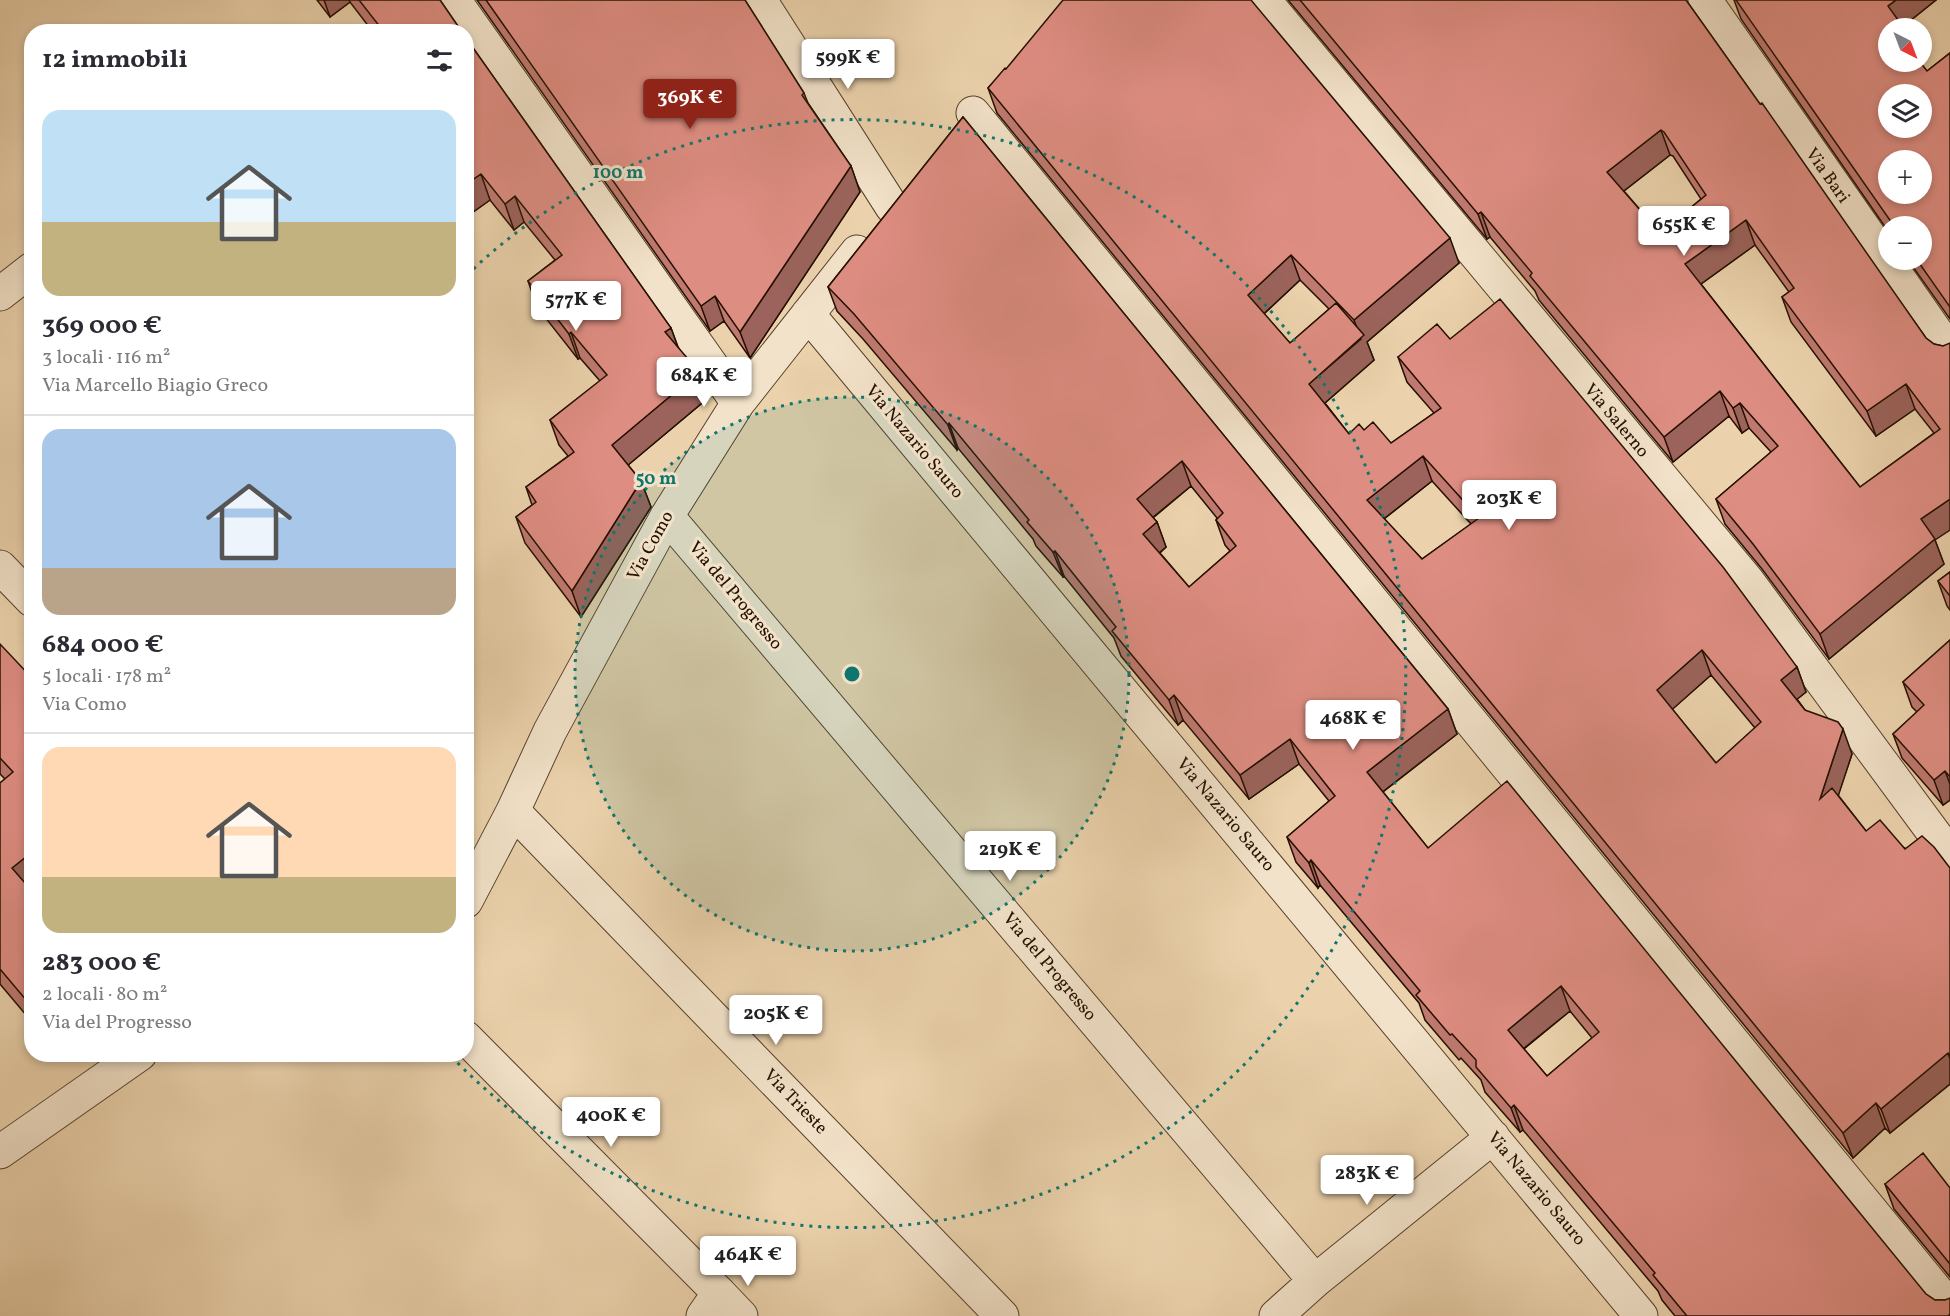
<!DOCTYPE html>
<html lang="it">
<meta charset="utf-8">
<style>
:root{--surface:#fff;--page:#f2f2f3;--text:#2b2b33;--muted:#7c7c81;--line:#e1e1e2;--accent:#8f2418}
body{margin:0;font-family:Vollkorn,serif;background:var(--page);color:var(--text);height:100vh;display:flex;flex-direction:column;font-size:22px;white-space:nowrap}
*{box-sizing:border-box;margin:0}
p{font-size:20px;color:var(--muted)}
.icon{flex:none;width:33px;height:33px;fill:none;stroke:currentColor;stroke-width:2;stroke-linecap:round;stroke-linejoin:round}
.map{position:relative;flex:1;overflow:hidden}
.side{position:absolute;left:24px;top:24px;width:450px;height:1038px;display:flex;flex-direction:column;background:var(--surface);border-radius:24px;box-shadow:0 3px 9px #0003}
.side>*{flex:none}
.needle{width:39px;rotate:138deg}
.buttons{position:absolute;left:1878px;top:18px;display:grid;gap:12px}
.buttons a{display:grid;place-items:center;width:54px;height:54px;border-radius:50%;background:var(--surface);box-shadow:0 3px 9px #0003;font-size:30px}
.price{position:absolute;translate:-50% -51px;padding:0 14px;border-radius:6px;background:#fff;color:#222;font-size:20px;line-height:39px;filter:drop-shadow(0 2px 3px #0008)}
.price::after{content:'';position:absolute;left:50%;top:36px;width:18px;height:14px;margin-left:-9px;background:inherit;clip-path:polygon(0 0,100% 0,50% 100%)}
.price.selected{background:var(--accent);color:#fff}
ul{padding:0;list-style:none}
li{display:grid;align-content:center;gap:12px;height:318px;padding:0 18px}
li+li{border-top:2px solid var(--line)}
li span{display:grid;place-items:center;height:186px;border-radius:18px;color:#555}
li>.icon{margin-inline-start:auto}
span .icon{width:108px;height:108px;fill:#fffc;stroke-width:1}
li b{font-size:26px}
h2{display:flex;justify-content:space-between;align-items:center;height:72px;padding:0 18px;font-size:26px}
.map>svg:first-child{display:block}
</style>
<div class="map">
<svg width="1950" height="1316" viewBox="0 0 1950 1316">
<rect width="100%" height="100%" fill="#ebd2ac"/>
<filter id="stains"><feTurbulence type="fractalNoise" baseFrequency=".00333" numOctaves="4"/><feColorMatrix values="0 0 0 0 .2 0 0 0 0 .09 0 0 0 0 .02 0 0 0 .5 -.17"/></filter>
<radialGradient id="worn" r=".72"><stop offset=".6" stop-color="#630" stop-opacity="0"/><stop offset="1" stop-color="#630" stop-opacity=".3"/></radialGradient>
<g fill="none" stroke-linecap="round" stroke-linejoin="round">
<g stroke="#56402b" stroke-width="35">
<path id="minor" d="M454,0L738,403
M760,0L892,207
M1264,0L1747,580L1950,855
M1705,0L1950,352
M973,113L1950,1307
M0,294L32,269
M808,314L1641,1316
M667,516L1315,1281
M0,567L32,600
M513,811L1002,1316
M466,901L513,811L550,731L667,516L738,403L857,252
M466,1038L719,1293L703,1316
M0,1152L140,1054
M1276,1316L1315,1281L1493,1137"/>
</g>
<g stroke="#56402b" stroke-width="35">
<path id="tertiary" d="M719,1293L741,1316"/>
</g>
<use href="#minor" stroke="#f2e2c9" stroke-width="33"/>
<use href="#tertiary" stroke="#f2e2c9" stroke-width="33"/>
</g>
<path fill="#bf7970" stroke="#251000" stroke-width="1.5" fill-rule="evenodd" d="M317,0H440L462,32H373L350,2L330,17Z
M477,0H745L804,93L808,103L851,166L860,192L750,358L724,321L710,331Z
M1288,0H1686L1926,338L1934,344L1943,346L1935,540L1944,564L1829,659L1762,569L1725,524L1716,499L1771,452L1749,428L1742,433L1729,416L1673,462L1539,300L1535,291L1490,237L1487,239ZM1670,155L1673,156L1701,199L1660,233L1624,191ZM1755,245L1789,292L1782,297L1791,322L1876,436L1915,409L1934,433L1860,487L1701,284Z
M1734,0H1936L1901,28H1888L1927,71L1950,53V319L1908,260H1922V226H1888V231L1741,19Z
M466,38L671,328L678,347L708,398L628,465L641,481L651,507L581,617L525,543L516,517L532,505L526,487L568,456L559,445L550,420L600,381L580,358L578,359L537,307L528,281L555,260L524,222L514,230L490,200L466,217Z
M1006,69L1459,263L1367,342L1374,360L1325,403L1349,434L1364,430L1391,443L1434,413L1407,382L1398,357L1450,339L1797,667L1806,692L1797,699L1805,710L1852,754L1838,795L1866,831L1950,868V1084L1890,1133L1885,1128L1853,1158L997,113L988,88ZM1300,280L1329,309L1290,343L1264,314ZM1432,481L1471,524L1422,559L1384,519ZM1711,675L1755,728L1716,763L1672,709Z
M963,117L1448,709L1457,734L1383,792L1428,848L1926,1294L1935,1300H1945L1950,1316H1675L1662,1300L1658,1291L1523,1130L1520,1132L1485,1092L1481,1080L1461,1058L1459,1060L1425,1020L1419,1003L1320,885L1318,888L1296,862L1287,837L1329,801L1299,764L1249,799L1183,720L1178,725L1121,656L1114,638L1064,576L1063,577L1036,546L1033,539L958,448L957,450L863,339L837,311L828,287ZM1191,486L1217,518L1216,520L1225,545L1230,551L1189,587L1160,553L1166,547L1157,522L1153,518ZM1570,1011L1592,1038L1547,1076L1524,1049Z
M1950,572V610L1947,606L1938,581Z
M1950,640V800L1943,805L1902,758L1893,734L1917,712L1912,707L1903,682Z
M0,644L29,889L32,891V1022L0,984V783L5,779L0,774Z
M1885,1184L1950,1188V1277L1894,1209Z"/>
<path fill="#9b635b" stroke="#251000" stroke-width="1.5" d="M324,0H349L350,2L330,17Z
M1896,0H1936L1901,28H1896L1888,6Z
M1661,130L1670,155L1616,197L1607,172Z
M851,166L860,192L750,358L740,332Z
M481,174L490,200L466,217V184Z
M515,196L524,222L514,230L505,204Z
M1481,212L1490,237L1487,239L1478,214Z
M1746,220L1755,245L1694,289L1685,264Z
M1450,238L1459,263L1367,342L1374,360L1318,409L1309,384L1361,339L1354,320Z
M1291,255L1300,280L1257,320L1248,295Z
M715,296L724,321L710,331L701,306Z
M671,328L680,353L665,332Z
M571,332L580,358L578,359L569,334Z
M699,372L708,398L621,471L612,445Z
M1906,384L1915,409L1876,436L1867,411Z
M1720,391L1729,416L1673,462L1664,437Z
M1740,403L1749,428L1742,433L1733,408Z
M949,423L958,448L957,450L948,425Z
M1423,456L1432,481L1376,525L1367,500Z
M1182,461L1191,486L1146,523L1137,499Z
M641,481L651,507L581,617L572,591Z
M1950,499V530L1935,540L1944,564L1829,659L1820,634L1921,519Z
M1157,522L1166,547L1152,559L1143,534Z
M1055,551L1064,576L1063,577L1053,552Z
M1702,650L1711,675L1666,715L1657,690Z
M1797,667L1806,692L1790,705L1781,680Z
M1174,695L1183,720L1178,725L1169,700Z
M1448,709L1457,734L1376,797L1367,772Z
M1843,729L1852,754L1829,824L1820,799Z
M1290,739L1299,764L1249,799L1240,775Z
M1945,771L1950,784V800L1943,805L1934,780Z
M32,852V887L22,895L12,868Z
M1311,860L1320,885L1318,888L1309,863Z
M1561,986L1570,1011L1517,1054L1508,1030Z
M1948,1053L1950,1059V1084L1890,1133L1881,1109Z
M1876,1103L1885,1128L1853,1158L1843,1133Z
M1514,1105L1523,1130L1520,1132L1511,1108Z"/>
<path fill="#de8d82" stroke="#251000" stroke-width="1.5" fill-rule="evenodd" d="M359,0H440L462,32H384Z
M486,0H745L804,93L802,95L851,166L740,332L715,296L701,306Z
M1063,0H1251L1450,238L1354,320L1291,255L1248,295L1290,343L1336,303L1364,335L1309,384L1349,434L1359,424L1364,430L1373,422L1391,443L1441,408L1398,357L1437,324L1450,339L1500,299L1723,567L1797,667L1781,680L1805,710L1838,722L1843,729L1820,799L1832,788L1866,831L1880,820L1905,849L1922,836L1934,847L1950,868V1056L1948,1053L1881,1109L1876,1103L1843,1133L988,88L1005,68L1006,69ZM1423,456L1479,518L1422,559L1367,500ZM1702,650L1761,722L1716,763L1657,690Z
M1300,0H1686L1760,104L1762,103L1926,338L1934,344L1943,346L1950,343V499L1921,519L1935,539L1820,634L1753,544L1716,499L1778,446L1740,403L1733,408L1720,391L1664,437L1530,276L1532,273L1481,212L1478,214ZM1661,130L1664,132L1706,195L1660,233L1607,172ZM1746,220L1794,288L1782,297L1867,411L1906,384L1940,429L1860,487L1685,264Z
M1736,0H1896L1888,6L1898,20L1894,24L1897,28H1888V62H1920L1927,71L1950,53V307L1917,260H1922V226H1894ZM1888,94H1922V128H1888ZM1888,160H1922V194H1888Z
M466,38L671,328L665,332L699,372L612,445L641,481L572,591L516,517L536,502L526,487L574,452L550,420L607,375L571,332L569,334L528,281L562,255L515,196L505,204L481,174L466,184Z
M963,117L1448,709L1367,772L1428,848L1507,781L1926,1294L1935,1300H1945L1950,1298V1314L1948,1316H1687L1653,1275L1655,1273L1514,1105L1511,1108L1476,1067V1060L1452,1034L1450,1035L1416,995L1420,991L1311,860L1309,863L1287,837L1335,796L1290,739L1240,775L1174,695L1169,700L1112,631L1116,627L1055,551L1053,552L1027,522L1029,520L949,423L948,425L854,314L828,287ZM1182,461L1223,513L1216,520L1236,546L1189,587L1143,534L1157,522L1137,499ZM1561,986L1599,1032L1547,1076L1508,1030Z
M1950,572V596L1938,581Z
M1950,640V777L1945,771L1934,780L1893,734L1924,705L1903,682Z
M0,644L32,678V852L12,868L32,891V1007L0,969V783L13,772L0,758Z
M1923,1153L1950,1188V1264L1885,1184Z"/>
<circle cx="852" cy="674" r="277" fill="#0f766e" fill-opacity=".12"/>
<g fill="none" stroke="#0f766e" stroke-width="3" stroke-dasharray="3 6">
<circle cx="852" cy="674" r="277"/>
<path d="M467 275A554 554 0 1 1 450 1055"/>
</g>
<g text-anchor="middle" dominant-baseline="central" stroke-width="6" stroke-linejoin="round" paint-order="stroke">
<g font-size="18" fill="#251000" stroke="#f2e2c9">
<text transform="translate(1827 176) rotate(55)">Via Bari</text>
<text transform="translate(1616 421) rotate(50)">Via Salerno</text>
<text transform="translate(914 442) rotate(50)">Via Nazario Sauro</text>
<text transform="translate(651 546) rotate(-61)">Via Como</text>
<text transform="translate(735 596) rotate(50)">Via del Progresso</text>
<text transform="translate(1225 815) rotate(50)">Via Nazario Sauro</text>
<text transform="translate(1049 967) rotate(50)">Via del Progresso</text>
<text transform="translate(795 1102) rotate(46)">Via Trieste</text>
<text transform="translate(1536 1189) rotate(50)">Via Nazario Sauro</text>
</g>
</g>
<circle cx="852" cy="674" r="9" fill="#0f766e" stroke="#f2e2c9" stroke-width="3"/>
<g font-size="18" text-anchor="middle" font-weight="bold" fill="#0f766e" stroke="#f2e2c9" stroke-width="6" stroke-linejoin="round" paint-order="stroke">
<text x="618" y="178">100 m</text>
<text x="656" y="484">50 m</text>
</g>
<rect width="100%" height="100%" filter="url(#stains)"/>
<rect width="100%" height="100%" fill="url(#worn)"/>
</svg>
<div class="buttons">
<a><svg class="needle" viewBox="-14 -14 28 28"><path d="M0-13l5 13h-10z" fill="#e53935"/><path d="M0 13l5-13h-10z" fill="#7c7c81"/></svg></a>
<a><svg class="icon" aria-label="layers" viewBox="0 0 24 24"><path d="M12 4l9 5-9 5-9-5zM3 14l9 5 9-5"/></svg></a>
<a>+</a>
<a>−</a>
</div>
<b class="price" style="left:848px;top:90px">599K €</b>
<b class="price selected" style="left:690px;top:130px">369K €</b>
<b class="price" style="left:1684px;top:257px">655K €</b>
<b class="price" style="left:576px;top:332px">577K €</b>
<b class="price" style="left:704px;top:408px">684K €</b>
<b class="price" style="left:1509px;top:531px">203K €</b>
<b class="price" style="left:1353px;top:751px">468K €</b>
<b class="price" style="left:1010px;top:882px">219K €</b>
<b class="price" style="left:776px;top:1046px">205K €</b>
<b class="price" style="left:611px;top:1148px">400K €</b>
<b class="price" style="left:1367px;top:1206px">283K €</b>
<b class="price" style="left:748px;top:1287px">464K €</b>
<section class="side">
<h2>12 immobili<svg class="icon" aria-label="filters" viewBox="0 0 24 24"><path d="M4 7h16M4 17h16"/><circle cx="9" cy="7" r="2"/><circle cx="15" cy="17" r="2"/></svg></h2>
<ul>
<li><span style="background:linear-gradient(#bfe0f5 60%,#c2b280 0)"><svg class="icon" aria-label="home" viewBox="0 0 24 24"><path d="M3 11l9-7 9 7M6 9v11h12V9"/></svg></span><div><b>369 000 €</b><p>3 locali · 116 m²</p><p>Via Marcello Biagio Greco</p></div></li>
<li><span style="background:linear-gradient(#a9c7e8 75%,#b9a48a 0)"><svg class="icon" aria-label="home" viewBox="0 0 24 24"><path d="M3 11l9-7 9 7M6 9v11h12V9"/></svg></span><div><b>684 000 €</b><p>5 locali · 178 m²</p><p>Via Como</p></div></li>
<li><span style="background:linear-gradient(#ffd9b3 70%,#c2b280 0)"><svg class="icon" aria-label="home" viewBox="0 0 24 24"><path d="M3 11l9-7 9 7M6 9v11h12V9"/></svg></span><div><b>283 000 €</b><p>2 locali · 80 m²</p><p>Via del Progresso</p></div></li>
</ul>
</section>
</div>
